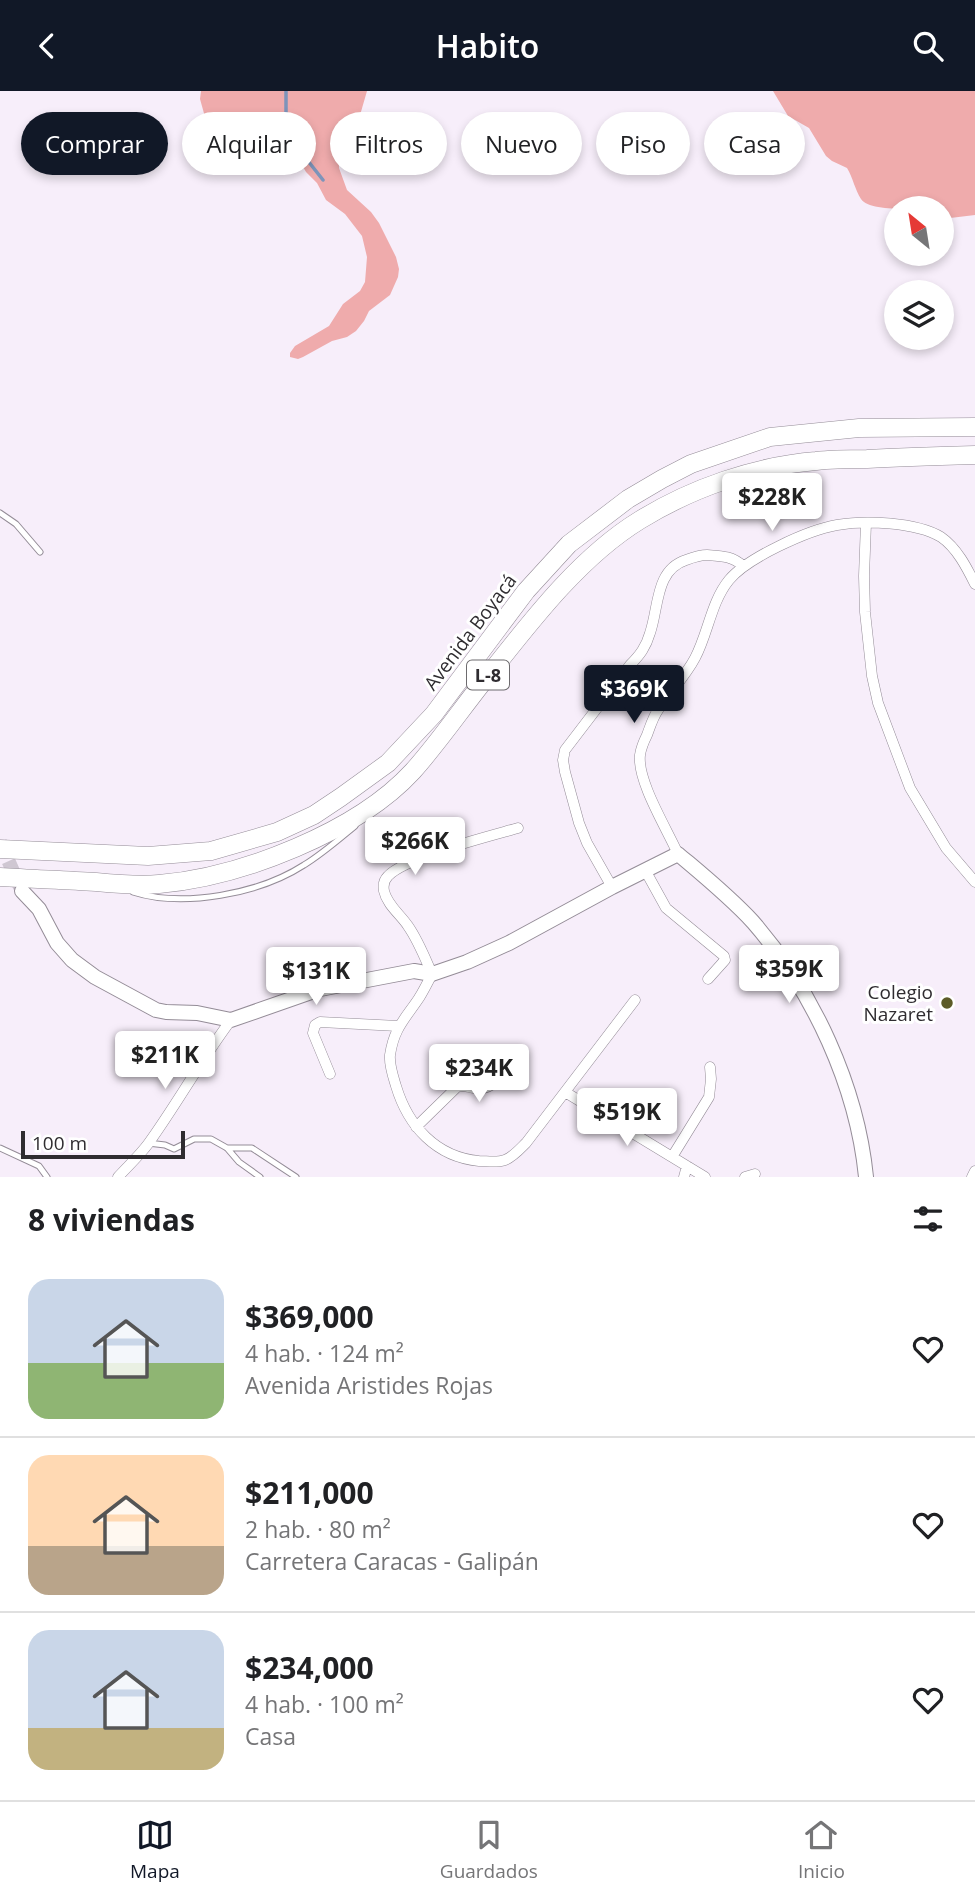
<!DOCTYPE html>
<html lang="es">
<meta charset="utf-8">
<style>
:root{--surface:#fff;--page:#f2f2f2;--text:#202124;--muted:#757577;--line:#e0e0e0;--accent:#111827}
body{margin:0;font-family:"Open Sans",sans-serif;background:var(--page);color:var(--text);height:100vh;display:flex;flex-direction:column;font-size:26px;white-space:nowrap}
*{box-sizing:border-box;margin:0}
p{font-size:23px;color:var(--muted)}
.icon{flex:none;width:38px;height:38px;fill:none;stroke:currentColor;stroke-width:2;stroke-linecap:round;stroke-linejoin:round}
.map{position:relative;height:1086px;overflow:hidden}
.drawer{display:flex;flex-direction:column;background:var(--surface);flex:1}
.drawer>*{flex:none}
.guide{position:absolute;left:21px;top:21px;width:934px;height:63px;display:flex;gap:14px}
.needle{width:46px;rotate:330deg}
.buttons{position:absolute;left:884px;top:105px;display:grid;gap:14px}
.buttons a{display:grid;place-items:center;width:70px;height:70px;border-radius:50%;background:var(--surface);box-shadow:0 4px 10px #0003;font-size:35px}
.scale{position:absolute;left:21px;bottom:18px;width:164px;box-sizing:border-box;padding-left:7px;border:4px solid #2f2c30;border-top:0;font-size:19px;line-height:24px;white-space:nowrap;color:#2f2c30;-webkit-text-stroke:5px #fff;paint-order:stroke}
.price{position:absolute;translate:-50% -60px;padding:0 16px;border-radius:7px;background:#fff;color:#222;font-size:23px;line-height:46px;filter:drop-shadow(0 2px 4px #0008)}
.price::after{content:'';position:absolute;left:50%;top:42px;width:21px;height:16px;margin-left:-10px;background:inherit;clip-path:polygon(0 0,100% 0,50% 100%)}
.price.on{background:var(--accent);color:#fff}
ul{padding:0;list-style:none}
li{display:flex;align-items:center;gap:21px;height:175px;padding:0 28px}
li+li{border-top:2px solid var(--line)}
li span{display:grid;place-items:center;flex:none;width:196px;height:140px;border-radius:21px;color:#555}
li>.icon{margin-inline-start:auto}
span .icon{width:84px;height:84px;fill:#fffc;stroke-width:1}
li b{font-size:30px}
h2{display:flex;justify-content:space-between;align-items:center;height:84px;padding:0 28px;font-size:30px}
.chip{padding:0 24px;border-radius:32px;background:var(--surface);box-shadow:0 4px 10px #0003;font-size:24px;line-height:63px}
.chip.on{background:var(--accent);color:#fff}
header{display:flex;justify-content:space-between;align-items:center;height:91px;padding:0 28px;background:var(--accent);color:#fff;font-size:32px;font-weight:600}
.tab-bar{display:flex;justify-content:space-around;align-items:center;height:98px;border-top:2px solid var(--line);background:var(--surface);font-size:19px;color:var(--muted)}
.tab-bar a{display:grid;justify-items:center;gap:4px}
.tab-bar .on{color:var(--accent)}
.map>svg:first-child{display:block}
</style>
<header><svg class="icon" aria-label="back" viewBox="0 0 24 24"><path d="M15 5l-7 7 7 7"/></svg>Habito<svg class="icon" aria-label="search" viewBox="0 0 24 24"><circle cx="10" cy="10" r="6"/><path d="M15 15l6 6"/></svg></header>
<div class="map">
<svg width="975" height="1086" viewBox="0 0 975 1086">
<rect width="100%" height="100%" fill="#f7eefa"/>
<path fill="#efabac" d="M201,0H367L356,38L339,68V77L347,99L371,121L379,132L396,166L399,178L398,186L390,204L369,220L364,230L356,240L347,246L332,250L303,266L298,268L290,266V262L295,255L329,235L343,213L360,200L365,191L367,166L362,145L345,123L326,109L317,92L306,81L294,60C283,55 273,61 262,60C245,57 238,45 225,37C218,33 211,31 205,26L200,8Z
M773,0H975V124L942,128V117C924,117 870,122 861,108C855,99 853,87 847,77L832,70L826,65L809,37L788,25Z"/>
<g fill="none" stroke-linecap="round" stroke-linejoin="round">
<path stroke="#7d94ba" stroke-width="3.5" d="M286,0V42L323,89"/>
<path stroke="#cfc7d2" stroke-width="14" stroke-dasharray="14 7" stroke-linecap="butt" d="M0,751L20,796"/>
<g stroke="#948c97" stroke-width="7">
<path id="service" d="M0,422L16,433L40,461
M133,801C183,817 259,803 304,774C322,763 338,749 355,735
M148,1052L165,1054L174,1058L194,1048H211L227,1057L239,1071L260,1086
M0,1057L39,1075L47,1086
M227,1057H252L296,1086"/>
</g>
<g stroke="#948c97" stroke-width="11">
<path id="minor" d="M866,432L864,485L865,521L872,585L878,612L910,697L946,757L975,791
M518,737C490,745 406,766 388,785C384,789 383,795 384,800C387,814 401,824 408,835C418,849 425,867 432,883C428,891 424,899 419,907C405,928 394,937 390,964C389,974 393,985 396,995C408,1035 436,1066 479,1070C487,1070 497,1072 505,1069C513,1066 520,1058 526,1052L635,909
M678,763C667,738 637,690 640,664C641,657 644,650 647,644C650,636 653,626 658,619C669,602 685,586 695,567C708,543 711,511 729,489C747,467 808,439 837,434C865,429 916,431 941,446C957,457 967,477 975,493
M645,779L666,817L724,865L725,869L708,888
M612,796L587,752L579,732L565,681L563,669L565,659L630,574C640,564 646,556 650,542C659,516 655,479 686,469C694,466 700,464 707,464C722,465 732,465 743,475
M330,983L313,942L315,934L320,931L398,935
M565,1001L705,1086
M416,1036L457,996C465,994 467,996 474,997C495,1001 506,979 515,964
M672,1066L709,1006L711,988L710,976
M118,1086C128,1075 139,1065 148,1053C177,1013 201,969 231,929
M684,1086L687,1075
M745,1086L755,1083
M972,1086L975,1080"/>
</g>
<g stroke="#948c97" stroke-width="16">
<path id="secondary" d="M22,800L39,818L57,852L72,869L95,886L156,919L166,921L197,922L231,929L320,898L414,880L432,883L467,871L509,852L612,796L678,763C704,785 730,806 753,831C813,900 857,995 866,1086"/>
</g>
<g stroke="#948c97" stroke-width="19">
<path id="motorway" d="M0,758L148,765L211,760L277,741L314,724L341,706L388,672L434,623L526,500L569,453L628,408L662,388L691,373L770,346L859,337L975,336
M0,786C32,788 64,789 96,791C117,793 138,795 159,793C241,786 357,741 413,680C438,652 460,620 483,591C528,534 578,467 640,429C692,397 755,375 816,370C833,368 850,368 867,368C903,366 939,365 975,364"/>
</g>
<use href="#service" stroke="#fff" stroke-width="5"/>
<use href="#minor" stroke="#fff" stroke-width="10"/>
<use href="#secondary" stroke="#fff" stroke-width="14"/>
<use href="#motorway" stroke="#fff" stroke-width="18"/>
</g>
<circle fill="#5c5b28" stroke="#fff" stroke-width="2.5" cx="947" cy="912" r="7"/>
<g text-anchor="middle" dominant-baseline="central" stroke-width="6" stroke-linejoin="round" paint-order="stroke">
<rect fill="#fff" stroke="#6d6b6e" stroke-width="2" x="467" y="569.5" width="42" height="29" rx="5"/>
<g font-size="18" font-weight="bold" fill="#2f2c30">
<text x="488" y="584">L-8</text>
</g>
<g font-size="19" fill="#2f2c30" stroke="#fff">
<text transform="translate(470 541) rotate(-53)">Avenida Boyacá</text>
</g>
<g font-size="19" fill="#2f2c30" stroke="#fff" text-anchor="end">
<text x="933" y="901">Colegio<tspan x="933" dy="22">Nazaret</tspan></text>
</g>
</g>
</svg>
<div class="buttons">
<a><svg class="needle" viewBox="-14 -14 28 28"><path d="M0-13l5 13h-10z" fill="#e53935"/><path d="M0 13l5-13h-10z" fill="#757577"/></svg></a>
<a><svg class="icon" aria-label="layers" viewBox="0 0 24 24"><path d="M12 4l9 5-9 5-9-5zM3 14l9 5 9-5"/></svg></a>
</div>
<div class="scale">100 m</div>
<b class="price" style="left:772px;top:442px">$228K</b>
<b class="price on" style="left:634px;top:634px">$369K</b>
<b class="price" style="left:415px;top:786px">$266K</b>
<b class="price" style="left:789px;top:914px">$359K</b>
<b class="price" style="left:316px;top:916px">$131K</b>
<b class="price" style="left:165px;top:1000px">$211K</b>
<b class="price" style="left:479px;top:1013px">$234K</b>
<b class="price" style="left:627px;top:1057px">$519K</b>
<div class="guide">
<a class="chip on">Comprar</a>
<a class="chip">Alquilar</a>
<a class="chip">Filtros</a>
<a class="chip">Nuevo</a>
<a class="chip">Piso</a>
<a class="chip">Casa</a>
</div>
</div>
<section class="drawer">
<h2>8 viviendas<svg class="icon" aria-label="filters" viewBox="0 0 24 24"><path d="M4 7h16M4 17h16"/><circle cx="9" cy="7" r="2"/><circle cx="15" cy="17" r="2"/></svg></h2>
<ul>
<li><span style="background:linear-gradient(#c9d6e8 60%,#8fb573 0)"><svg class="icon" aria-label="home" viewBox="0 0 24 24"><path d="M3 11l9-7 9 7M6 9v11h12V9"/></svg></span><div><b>$369,000</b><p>4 hab. · 124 m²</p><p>Avenida Aristides Rojas</p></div><svg class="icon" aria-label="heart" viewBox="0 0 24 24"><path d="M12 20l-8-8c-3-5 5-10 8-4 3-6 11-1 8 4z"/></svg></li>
<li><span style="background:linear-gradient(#ffd9b3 65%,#b9a48a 0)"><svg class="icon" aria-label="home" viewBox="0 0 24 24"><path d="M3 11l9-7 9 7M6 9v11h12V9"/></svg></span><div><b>$211,000</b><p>2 hab. · 80 m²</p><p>Carretera Caracas - Galipán</p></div><svg class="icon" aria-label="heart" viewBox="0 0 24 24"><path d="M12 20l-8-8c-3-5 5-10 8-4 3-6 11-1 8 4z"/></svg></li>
<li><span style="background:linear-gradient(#c9d6e8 70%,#c2b280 0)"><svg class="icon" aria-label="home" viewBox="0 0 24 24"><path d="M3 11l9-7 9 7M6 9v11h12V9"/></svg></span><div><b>$234,000</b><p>4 hab. · 100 m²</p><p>Casa</p></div><svg class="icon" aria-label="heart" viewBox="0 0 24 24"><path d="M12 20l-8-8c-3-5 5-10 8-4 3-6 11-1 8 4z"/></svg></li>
</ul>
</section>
<nav class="tab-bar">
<a class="on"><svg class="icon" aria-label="map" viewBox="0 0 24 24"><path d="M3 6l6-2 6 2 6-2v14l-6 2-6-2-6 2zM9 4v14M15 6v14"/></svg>Mapa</a>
<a><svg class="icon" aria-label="saved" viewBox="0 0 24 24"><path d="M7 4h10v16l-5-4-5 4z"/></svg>Guardados</a>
<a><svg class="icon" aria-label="home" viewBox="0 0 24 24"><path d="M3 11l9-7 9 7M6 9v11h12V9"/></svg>Inicio</a>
</nav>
